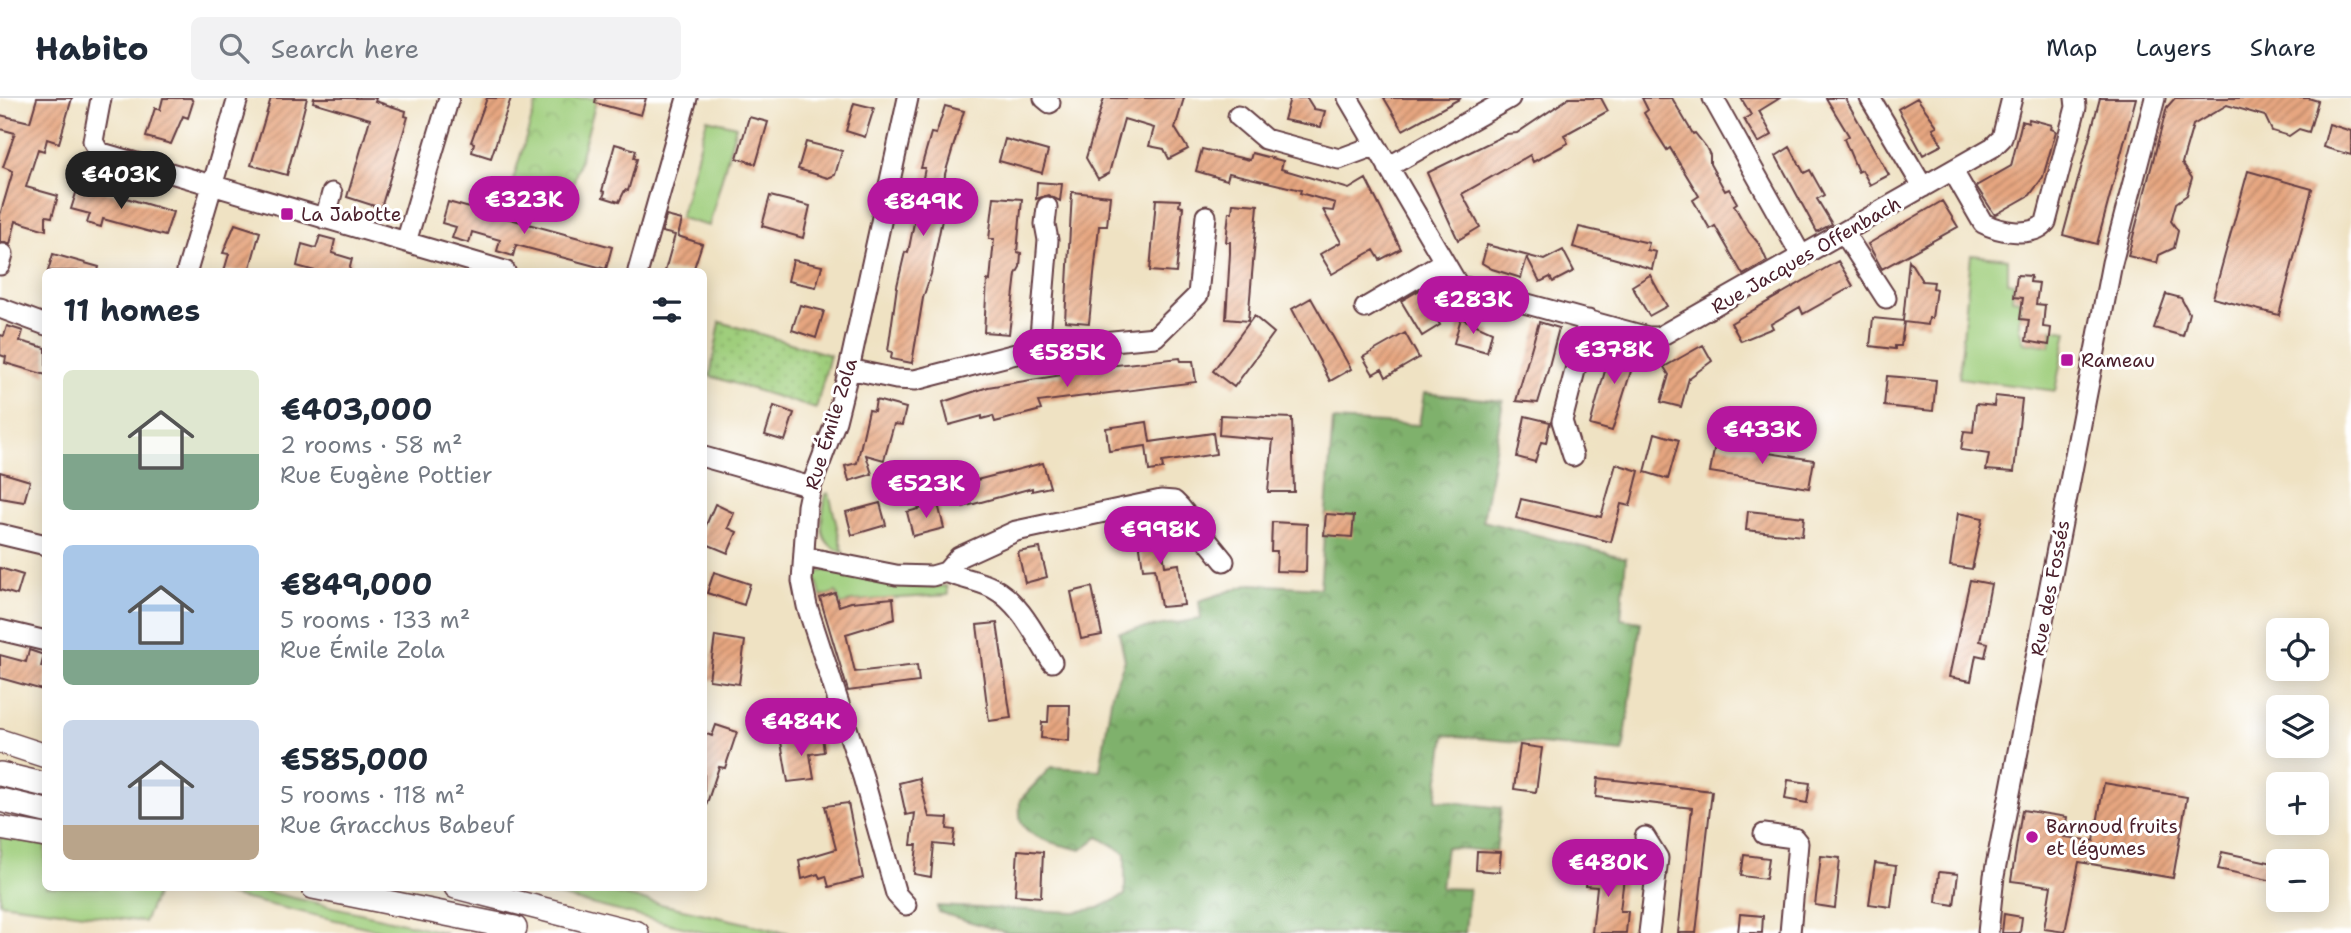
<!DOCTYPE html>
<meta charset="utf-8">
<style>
:root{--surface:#fff;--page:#f2f2f3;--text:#1f2937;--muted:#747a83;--line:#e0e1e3;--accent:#b5179e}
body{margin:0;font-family:"Shantell Sans",sans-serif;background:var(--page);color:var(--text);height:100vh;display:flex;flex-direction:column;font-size:26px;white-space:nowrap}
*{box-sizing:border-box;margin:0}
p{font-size:23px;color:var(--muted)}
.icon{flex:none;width:38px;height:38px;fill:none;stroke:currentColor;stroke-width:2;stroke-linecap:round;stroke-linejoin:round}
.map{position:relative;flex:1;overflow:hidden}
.sheet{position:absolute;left:42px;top:170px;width:665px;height:623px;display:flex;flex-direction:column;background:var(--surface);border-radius:10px;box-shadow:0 4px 18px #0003}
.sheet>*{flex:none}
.tools{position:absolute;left:2266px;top:520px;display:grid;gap:14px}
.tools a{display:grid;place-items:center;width:63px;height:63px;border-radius:10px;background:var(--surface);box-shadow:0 4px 18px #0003;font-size:35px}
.price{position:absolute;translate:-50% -60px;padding:0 16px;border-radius:24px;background:var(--accent);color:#fff;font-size:23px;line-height:46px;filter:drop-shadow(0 2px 4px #0008)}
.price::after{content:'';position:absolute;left:50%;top:42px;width:21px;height:16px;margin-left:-10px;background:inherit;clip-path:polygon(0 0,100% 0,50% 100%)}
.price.active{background:#222;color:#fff}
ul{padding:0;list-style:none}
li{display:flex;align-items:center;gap:21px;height:175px;padding:0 21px}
li span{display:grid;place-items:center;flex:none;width:196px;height:140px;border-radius:10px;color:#555}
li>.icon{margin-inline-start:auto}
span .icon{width:84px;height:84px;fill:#fffc;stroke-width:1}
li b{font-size:30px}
h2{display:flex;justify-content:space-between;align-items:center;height:84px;padding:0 21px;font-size:30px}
header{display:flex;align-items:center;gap:42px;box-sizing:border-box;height:98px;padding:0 35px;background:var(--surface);border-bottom:2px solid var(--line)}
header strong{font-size:33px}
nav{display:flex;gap:38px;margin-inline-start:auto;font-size:24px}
.search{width:490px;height:63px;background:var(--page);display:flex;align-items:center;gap:18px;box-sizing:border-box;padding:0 24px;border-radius:10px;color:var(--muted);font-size:26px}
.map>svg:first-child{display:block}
</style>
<header>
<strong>Habito</strong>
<div class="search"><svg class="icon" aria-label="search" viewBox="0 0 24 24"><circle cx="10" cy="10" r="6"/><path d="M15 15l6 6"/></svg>Search here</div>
<nav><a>Map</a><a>Layers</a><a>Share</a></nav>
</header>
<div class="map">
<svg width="2351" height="835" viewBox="0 0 2351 835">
<defs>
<pattern id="forest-crowns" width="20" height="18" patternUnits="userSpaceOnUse" patternTransform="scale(1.75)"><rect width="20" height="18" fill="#7fb16c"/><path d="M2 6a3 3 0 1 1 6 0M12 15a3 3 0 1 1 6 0" fill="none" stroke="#6a8f59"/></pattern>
<pattern id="park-crowns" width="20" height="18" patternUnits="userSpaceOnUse" patternTransform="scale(1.75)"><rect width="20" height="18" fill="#9fce7c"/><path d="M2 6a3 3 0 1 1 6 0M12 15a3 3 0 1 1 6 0" fill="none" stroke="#8ab06b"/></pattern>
<pattern id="garden-dots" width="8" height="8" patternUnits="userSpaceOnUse" patternTransform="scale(1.75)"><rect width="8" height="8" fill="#9fce7c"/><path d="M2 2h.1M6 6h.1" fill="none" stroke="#8ab06b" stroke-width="1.8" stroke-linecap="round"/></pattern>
<pattern id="building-hatch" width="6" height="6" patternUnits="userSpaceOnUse" patternTransform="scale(1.75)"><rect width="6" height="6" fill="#e6a680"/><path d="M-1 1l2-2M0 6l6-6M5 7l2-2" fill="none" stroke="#bc8769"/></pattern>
</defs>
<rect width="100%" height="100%" fill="#fff"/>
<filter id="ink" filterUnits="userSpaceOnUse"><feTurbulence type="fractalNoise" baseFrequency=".0143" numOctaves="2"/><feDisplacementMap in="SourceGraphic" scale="14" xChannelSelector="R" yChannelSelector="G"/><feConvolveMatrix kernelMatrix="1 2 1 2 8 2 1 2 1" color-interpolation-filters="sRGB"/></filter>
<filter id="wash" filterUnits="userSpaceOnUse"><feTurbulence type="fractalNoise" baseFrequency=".00686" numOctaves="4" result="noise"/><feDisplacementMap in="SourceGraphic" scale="28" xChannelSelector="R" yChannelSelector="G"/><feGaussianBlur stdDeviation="1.57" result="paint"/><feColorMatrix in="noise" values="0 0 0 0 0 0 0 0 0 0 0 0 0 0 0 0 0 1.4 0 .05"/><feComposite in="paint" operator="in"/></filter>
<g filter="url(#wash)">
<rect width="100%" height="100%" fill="#efe2c3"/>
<path fill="#9fce7c" stroke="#747654" stroke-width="2" d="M707,21L736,28L709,128L680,120Z
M1971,157L2008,161V184L2014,185L2012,201L2020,202L2019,230L2024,244L2050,248L2052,231L2067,233L2055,293L1959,280Z
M829,395L843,454C814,445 822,421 826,396Z
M826,472L911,489L947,488L948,497L851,503L841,507L836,494L821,499L815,475Z
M0,739L45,747L46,789H152L156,797L144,824L0,805Z
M194,789H246L447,835H391Z
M523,789H585L789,835H706Z"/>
<path fill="url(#forest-crowns)" stroke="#64684c" stroke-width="2" d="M1424,295L1503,303L1483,423L1626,460L1621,521L1641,524L1623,654L1445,637L1436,702L1501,710L1496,754L1446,749L1441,790L1469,791L1465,835H1007L938,814L937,808L1074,814L1099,810L1125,797V755L1098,739L1081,752C1063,747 1030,743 1021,724C1019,718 1020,708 1020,702L1051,669L1100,672L1112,595L1125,562L1119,534L1201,521L1199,503L1251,486L1320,490L1333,322L1419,327Z"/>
<path fill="url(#park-crowns)" stroke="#747654" stroke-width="2" d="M538,0H597L567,108L510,92Z"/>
<path fill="url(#garden-dots)" stroke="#747654" stroke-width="2" d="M720,224L830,257L816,311L710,278Z"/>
<g id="blocks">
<path fill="url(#building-hatch)" d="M37,0H72L59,45L47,41L44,53L38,51L26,89L58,98L52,119L46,118V132L16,123L10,146L0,144V117L13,73L3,69L15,35L0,31V17L30,24Z
M163,0H191L193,4L188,20L183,18L171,46L146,39L155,10L160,12Z
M271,0H307L287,77L251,67Z
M314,0H376L375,3L406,13L405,18L408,19L381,110L347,99L370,21L313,4Z
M487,0H511L491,60L472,54L474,45L471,44Z
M596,0H646L641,17L595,5Z
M1104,0H1184L1175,30L1188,51L1169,61L1164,51L1149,48L1154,30L1124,21L1109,75L1098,81L1086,60Z
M1290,0H1307L1314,11L1325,13L1321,29L1284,22Z
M1384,0H1461L1403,32Z
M1569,0H1601L1608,13L1564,37L1568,45L1533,64L1530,57L1462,96L1480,129L1458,142L1427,75L1507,36L1517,35Z
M1642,0H1672L1693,36L1695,35L1706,49L1710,57V66L1725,93L1729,91L1737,105L1734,107L1749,134L1760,147L1767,163L1743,177L1715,128L1710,131L1693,102L1699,98L1670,50L1667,52L1653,30L1644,15L1648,12Z
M1741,0H1780L1759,13L1772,37L1758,45L1744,21L1751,17Z
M1826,0H1845L1889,77L1870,87L1862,72L1858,74L1844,41L1849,38Z
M1917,0L1937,28L1933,30L1942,47L1923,57L1898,11Z
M2100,0H2136L2097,146L2063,137Z
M2175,0H2308L2318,3L2309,34L2299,31L2289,38L2272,33L2265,18L2227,7L2193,27L2182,65L2192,80L2187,97L2176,105L2171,123L2178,133L2174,150L2159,157L2157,165L2128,158L2167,9Z
M854,5L874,10L865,39L846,33Z
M945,8L964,13L945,76L944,91L948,92L931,176L923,200L912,265L891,261L892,254L888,253L897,188L905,154L908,155L925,70H921L931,35L936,36Z
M749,19L768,24L756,66L737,60Z
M2029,21L2052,27L2051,31L2056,33L2043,79L2030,97L1995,117L1976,88L2011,68L2022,23L2028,25Z
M2329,26L2351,33V57L2323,49Z
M1005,41L1048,53L1042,75L999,63Z
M806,44L842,53L835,77L828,80L798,71Z
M615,46L636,52L634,60L637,61L628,93L625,92L619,104L603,99L605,94L602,93Z
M1790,49L1804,75L1810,72L1824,97L1817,101L1832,126L1817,134L1776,58Z
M1202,51L1250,62L1252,55L1283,63L1281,71L1349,91L1366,81L1401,151L1380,162L1374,152L1332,176L1320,156L1341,144L1323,112L1333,113L1335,105L1300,95L1301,92L1229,75L1227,82L1196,73Z
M2248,73L2312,91L2279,217L2213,200Z
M1037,84L1062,86L1060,103L1048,97L1036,101Z
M79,86L173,114L165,138L103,121L101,129L87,125L90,116L71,111Z
M1072,94L1110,98L1107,128H1099L1089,225L1065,223Z
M770,98L810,108L803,140L762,128Z
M994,99L1022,101L1017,154L1021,155L1020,169L1016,176L1009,236L984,234L987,182L990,183L994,141H989Z
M1156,101L1180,102L1179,108L1183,109L1176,175L1150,173Z
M1942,103L1958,129L1882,171L1868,146Z
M448,104L612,149L606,171L516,147L513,158L497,153L500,142L472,134L469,145L452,140L456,129L442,125Z
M1233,105L1258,107L1248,223L1226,221L1230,155V144H1226L1229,114H1232Z
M666,118L682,122L678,138L702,146L693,173H665L675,137L662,134Z
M235,126L260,134L249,173H224L229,156L223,155Z
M1579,129L1649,145L1647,152L1656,154L1652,171L1573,149Z
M320,138L335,142L332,155L352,161L349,173H315L297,168L302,146L316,150Z
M1487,147L1544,162L1563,152L1574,173L1553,184L1550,179L1540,184L1527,159L1521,180L1492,171L1482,165Z
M53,156L99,169L98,173H48Z
M793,162L822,168L816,189L788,183Z
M1909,162L1922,183L1934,184L1933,190L1936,191L1932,220H1929L1928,227L1904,224L1901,248H1895V251L1870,248L1873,220L1903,223Z
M1838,163L1853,188L1803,216L1800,209L1771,226L1773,230L1741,243L1731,225Z
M1650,177L1667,208L1649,218L1632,188Z
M2017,177L2031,178L2030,184L2039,185L2036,206L2045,207L2043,229L2051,230L2049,247L2026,243L2029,222L2020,221L2023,200L2014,199Z
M1425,189L1432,203L1428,205L1440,227L1422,238L1401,203Z
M2166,196L2181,200L2189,215L2183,238L2154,230Z
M1311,200L1351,271L1330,283L1292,211Z
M800,207L824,213L816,240L792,232Z
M1254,218L1274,235L1234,289L1213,273Z
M1461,220L1492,234L1487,254L1454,245Z
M1539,224L1559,230L1548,272L1538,305L1516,303Z
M7,228L23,233L20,243L46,250V277L5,265L6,259L0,257V237L4,238Z
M1405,235L1419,260L1386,279L1382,271L1373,276L1363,259Z
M1613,244L1638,251L1612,333L1590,327Z
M1703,247L1712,263L1689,280L1681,309L1661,304L1669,277L1664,269Z
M1180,260L1181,263H1193L1196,284L1038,304L1041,312L995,324L993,318L982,321V318L949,327L943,304L988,289L1062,277L1061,273Z
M1887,278L1936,282L1933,313L1884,308Z
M1995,298L2022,301L2014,374L1986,372L1989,356L1961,352L1964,333L1973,334L1976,306L1994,308Z
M876,302L906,310L902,327L894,326L884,362L866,357L872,376L849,383L845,368L857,365L869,312L874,313Z
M774,308L794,315L785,343L765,337Z
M1220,317L1292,320L1294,394H1268L1273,342L1219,337Z
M1525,318L1550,324L1546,345L1541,344L1535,364L1517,359Z
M1147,324L1150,344L1213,335L1216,356L1162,364L1163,371L1149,373L1146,348L1109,353L1106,330Z
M1655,335L1679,342L1668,381L1645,374Z
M1715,347L1814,362L1809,390L1710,374Z
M1043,365L1050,389L1032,393V390L963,409L957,387Z
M1616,366L1639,373L1630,408L1621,406L1611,444L1516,420L1521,401L1601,419Z
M0,374L30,383L24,404L0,400Z
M880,405L886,427L852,437L846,414Z
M715,406L734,415L728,430L737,434L728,455L704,445V432Z
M938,406L944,430L913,438L907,414Z
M1748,413L1804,419L1802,438L1746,432Z
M1958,415L1983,420L1972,471L1950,468Z
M1326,416L1354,418L1352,439L1324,437Z
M1272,424L1307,426L1306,474L1276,473L1277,453H1271Z
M1159,425L1165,468L1179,466L1184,507L1161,509L1155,470L1143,471L1137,428Z
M1040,450L1047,479L1025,485L1018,454Z
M0,470L23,477L17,497L0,492Z
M714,474L750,486L744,507L707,495Z
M1970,482L1991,486L1980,543L1988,545L1985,559L1976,557L1971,583L1949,579Z
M1092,489L1102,537L1081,541L1071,494Z
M835,495L839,508L851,504L893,500L895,521L846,536L855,574L917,567L919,584L848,593L820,500Z
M997,525L1011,620L989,623L977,527Z
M715,538L745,543L739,586L709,582Z
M29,552L44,557L41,569L46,570V593L0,580V557L26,564Z
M1049,607H1070L1069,643L1041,640L1042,624H1048Z
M716,627L737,634L725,670L719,669L706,708L704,707V635L712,638Z
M822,638L824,654L810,656L814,681L788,684L781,644Z
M1520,647L1542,650L1536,694L1514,691Z
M919,680L929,719L948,720L947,731L955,732L953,748L934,746L931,779L914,776L917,747H911L915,715L906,717L899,685Z
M1598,680L1712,693L1696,835H1678L1692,710L1596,699Z
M1788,682L1810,685L1807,705L1785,701Z
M2104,685L2187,699L2173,780L2079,764L2065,834L2044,831L2051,788L2011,783L2022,712L2067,719L2064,739L2094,743Z
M848,705L863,780L829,789L826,778L820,780L818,776L802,781L799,762L836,751L825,708Z
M1018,752L1043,754L1041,799L1015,797Z
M1477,753L1501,754L1499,774L1476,772Z
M2222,754L2278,766V784L2218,771Z
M1744,757L1769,760L1766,781L1741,778Z
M1821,758L1840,760L1835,810L1815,807Z
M1875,765L1896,768L1891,809L1869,806Z
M1589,767L1625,771L1620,813H1628L1626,835H1592L1597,789L1586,788Z
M1939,774L1958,776L1954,807L1936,804Z
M1740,816L1763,818L1762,835H1738Z
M2004,816L2022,819L2020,835H2002Z"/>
</g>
</g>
<g filter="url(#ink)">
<use href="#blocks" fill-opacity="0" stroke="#633c42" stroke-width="2"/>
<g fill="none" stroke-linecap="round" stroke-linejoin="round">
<g stroke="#633c42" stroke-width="23">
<path id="minor" d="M101,0L93,43L99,54L505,173
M1044,0L1050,5
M1348,0L1458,187L1648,239H1659L1993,49L2002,40L2012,0
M1713,0L1802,159
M1870,0L1923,89
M1238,18L1265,41L1339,61L1374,48
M1388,69L1510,0
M1953,73L1983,125C2000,134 2033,140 2046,124L2076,9L2075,0
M325,121L332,95
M1844,135L1886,200
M406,144L449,0
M0,167L3,156
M187,173L238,0
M638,173L687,0
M0,210L46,227
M1365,210L1443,164
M1039,250L1048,142L1045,126L1047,109
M849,271L896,281L915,282L1039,250L1155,239L1198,197L1206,118
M1573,358L1562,323L1588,222
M704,359L811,389
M0,436L46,447
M805,459L896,477L932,478L946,474L959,459L1016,433L1161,402L1174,403L1180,409L1224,463
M946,474C962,481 978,482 993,490C1021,505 1036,539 1052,564
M0,532L46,543
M1764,736L1794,740L1798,745L1790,835
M1645,739L1658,760L1649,835
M906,807L896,796L863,679L807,508L802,483L807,408L811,389L836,323L849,271L908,0
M1988,835L1994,778L2112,165L2155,0"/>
</g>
<g stroke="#633c42" stroke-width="26">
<path id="major" d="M0,643L46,658
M0,676L46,687
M0,702L46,713
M0,730L46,738
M313,789L515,830
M456,789L637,835"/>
</g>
<use href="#minor" stroke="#fff" stroke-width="19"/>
<use href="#major" stroke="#fff" stroke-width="23"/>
</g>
</g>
<g fill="#b5179e" stroke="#fff" stroke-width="2.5">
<rect x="280" y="109" width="14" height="14" rx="3.5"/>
<rect x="2060" y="255" width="14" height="14" rx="3.5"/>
<circle cx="2032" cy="739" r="7"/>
</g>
<g text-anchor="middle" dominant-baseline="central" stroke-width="6" stroke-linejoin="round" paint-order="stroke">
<g font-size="19" fill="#4a1f2b" stroke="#fff" text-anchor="start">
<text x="301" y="116">La Jabotte</text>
<text x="2081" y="262">Rameau</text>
<text x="2046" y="728">Barnoud fruits<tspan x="2046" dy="22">et légumes</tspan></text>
</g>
<g font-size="19" fill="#4a1f2b" stroke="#fff">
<text transform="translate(1806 157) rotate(-30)">Rue Jacques Offenbach</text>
<text transform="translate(831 326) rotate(-73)">Rue Émile Zola</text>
<text transform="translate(2050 490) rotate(-79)">Rue des Fossés</text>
</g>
</g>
</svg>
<div class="tools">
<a><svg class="icon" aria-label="locate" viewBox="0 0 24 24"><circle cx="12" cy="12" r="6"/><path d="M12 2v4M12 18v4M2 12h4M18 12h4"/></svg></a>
<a><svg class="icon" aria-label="layers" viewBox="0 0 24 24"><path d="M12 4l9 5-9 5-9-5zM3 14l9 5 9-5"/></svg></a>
<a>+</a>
<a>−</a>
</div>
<b class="price active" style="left:121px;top:113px">€403K</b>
<b class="price" style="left:524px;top:138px">€323K</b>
<b class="price" style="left:923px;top:140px">€849K</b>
<b class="price" style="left:1473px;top:238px">€283K</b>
<b class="price" style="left:1614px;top:288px">€378K</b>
<b class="price" style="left:1067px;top:291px">€585K</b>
<b class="price" style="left:1762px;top:368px">€433K</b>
<b class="price" style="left:926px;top:422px">€523K</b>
<b class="price" style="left:1160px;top:468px">€998K</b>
<b class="price" style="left:801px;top:660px">€484K</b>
<b class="price" style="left:1608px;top:801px">€480K</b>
<section class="sheet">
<h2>11 homes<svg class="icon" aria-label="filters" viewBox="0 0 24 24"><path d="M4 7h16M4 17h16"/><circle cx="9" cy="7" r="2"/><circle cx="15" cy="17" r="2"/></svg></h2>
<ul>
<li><span style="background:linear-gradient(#dfe7d0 60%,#7fa58c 0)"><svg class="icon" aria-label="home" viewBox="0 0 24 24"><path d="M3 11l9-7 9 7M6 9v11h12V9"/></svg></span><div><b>€403,000</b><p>2 rooms · 58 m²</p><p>Rue Eugène Pottier</p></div></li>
<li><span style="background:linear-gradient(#a9c7e8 75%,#7fa58c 0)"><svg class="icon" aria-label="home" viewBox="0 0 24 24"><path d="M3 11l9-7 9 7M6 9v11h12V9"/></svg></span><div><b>€849,000</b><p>5 rooms · 133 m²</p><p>Rue Émile Zola</p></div></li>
<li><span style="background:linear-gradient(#c9d6e8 75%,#b9a48a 0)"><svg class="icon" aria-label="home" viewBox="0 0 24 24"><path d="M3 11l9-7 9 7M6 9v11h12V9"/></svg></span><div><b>€585,000</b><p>5 rooms · 118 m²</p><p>Rue Gracchus Babeuf</p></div></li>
</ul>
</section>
</div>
